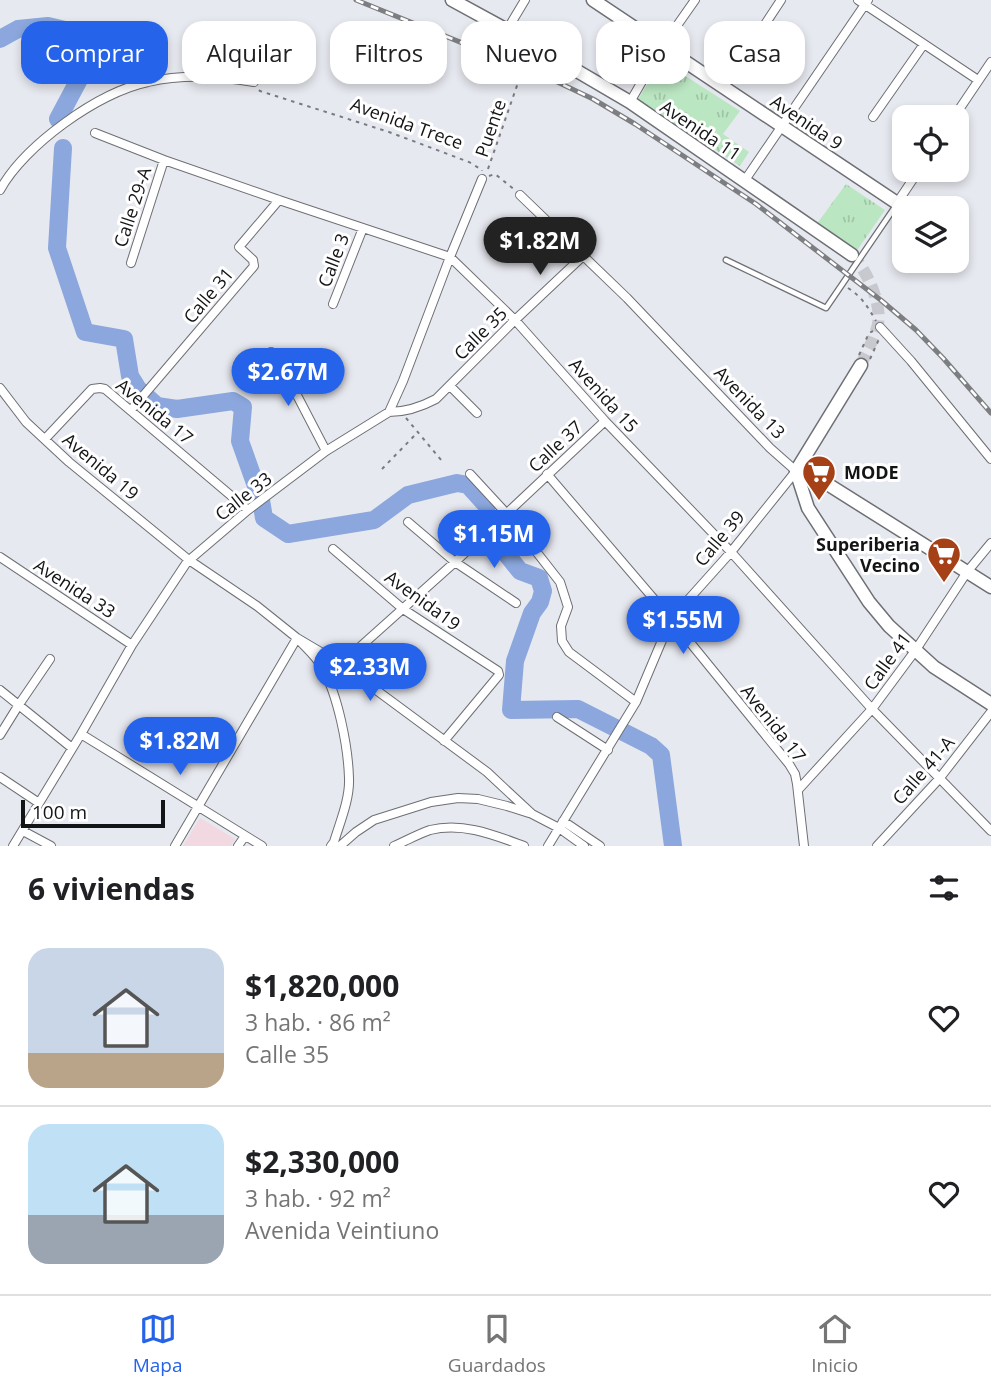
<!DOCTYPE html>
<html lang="es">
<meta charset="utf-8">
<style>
:root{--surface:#fff;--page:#f6f6f6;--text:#202124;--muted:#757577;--line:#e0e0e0;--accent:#2563eb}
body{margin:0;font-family:"Open Sans",sans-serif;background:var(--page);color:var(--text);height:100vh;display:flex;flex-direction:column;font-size:26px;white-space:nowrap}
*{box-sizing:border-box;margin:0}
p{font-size:23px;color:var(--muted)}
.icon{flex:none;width:38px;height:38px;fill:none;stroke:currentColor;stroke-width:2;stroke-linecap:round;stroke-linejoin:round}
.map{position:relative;height:846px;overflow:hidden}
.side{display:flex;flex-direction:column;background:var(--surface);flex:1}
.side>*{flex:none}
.guide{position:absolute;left:21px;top:21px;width:950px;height:63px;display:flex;gap:14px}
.buttons{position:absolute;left:892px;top:105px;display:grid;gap:14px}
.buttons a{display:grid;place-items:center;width:77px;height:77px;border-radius:14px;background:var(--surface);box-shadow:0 4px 10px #0003;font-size:35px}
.scale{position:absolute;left:21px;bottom:18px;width:144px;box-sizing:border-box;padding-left:7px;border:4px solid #131416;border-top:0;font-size:19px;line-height:24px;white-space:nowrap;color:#131416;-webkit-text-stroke:5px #fff;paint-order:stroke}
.price{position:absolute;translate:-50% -60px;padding:0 16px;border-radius:24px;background:var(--accent);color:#fff;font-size:23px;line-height:46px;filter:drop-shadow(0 2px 4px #0008)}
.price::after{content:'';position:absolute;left:50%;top:42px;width:21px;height:16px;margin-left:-10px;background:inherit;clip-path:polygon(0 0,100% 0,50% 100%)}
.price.on{background:#222;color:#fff}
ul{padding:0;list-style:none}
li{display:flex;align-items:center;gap:21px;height:175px;padding:0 28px}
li+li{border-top:2px solid var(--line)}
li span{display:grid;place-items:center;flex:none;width:196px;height:140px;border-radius:21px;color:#555}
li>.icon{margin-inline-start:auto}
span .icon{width:84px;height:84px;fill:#fffc;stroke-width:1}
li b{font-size:30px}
h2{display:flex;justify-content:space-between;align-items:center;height:84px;padding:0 28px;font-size:30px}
.pill{padding:0 24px;border-radius:21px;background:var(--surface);box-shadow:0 4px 10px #0003;font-size:24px;line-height:63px}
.pill.on{background:var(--accent);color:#fff}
.menu{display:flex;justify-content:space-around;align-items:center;height:98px;border-top:2px solid var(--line);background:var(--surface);font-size:19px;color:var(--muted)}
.menu a{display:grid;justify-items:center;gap:4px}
.menu .on{color:var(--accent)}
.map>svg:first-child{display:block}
</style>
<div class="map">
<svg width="991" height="846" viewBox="0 0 991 846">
<defs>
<pattern id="grass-tufts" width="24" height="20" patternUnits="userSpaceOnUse" patternTransform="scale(1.75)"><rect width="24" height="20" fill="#bbe6c2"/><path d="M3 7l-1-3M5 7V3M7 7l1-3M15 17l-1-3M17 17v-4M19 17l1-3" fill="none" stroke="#a0c4a6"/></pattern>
</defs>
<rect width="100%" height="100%" fill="#e7e9f0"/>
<path fill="#f1d8e1" d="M200,818L235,839L231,846H183Z"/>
<path fill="url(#grass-tufts)" d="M662,61L740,111L723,134L749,152L740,166L638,99Z
M846,184L885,210L856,252L816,225Z"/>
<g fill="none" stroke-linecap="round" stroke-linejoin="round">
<path stroke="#8ba7dd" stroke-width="18" d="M0,39L18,29L48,26L82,34L91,57L58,119
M63,148L57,248L85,332L124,339L130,376L138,389L157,406L177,409L233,401L243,407L240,441L261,500L264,518L288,534L374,520L408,495L457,483L468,485L487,506
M500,546L520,571L539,578L543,591L540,602L532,613L515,661L511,710L578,709L651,746L661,755L673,846"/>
<path stroke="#c7c9cf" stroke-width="12" stroke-dasharray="12 6" stroke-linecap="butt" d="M852,255C867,270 884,307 877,328C873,341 866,353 861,365"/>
<g stroke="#6d6f74" stroke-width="7">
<path id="lane" d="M726,260L826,308L897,204"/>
</g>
<g stroke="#6d6f74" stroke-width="10">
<path id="street" d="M858,0L978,80
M507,30L525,0
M723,88L781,0
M630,102L662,47L695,0
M873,117L924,44
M954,117L991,62
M95,133L164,160L279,200L450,257L515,320L605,421L731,552L872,709L991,831
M745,180L868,0
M0,190C24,146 98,92 148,82C183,74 219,76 254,82
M520,195L627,298L770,448L796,471L731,552L671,619L636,702L548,846
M897,203L919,170
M131,263L164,160
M333,304L363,228
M880,327L911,361L991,459
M271,352L287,376L326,451
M450,386L477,413
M0,388L26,422L69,462L189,560L257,606L297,638L341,664L487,772L532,814L559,828L584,846
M131,410L254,266L253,260L239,247L279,200
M389,412C406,412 421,407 436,399L515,320L584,255
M45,439L92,389L100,388L105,389L248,510
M470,474L506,513L560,582L568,607L561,626L562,641L569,652L636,702
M547,474L671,619L789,764L795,774L797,784L804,846
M408,522L455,562L516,603
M333,549L403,609L498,671L499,675L444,741
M0,557L132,645
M341,664L455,562L605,421
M0,690L72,748
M557,717L608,750
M81,734L262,846
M0,735L18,706L50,659
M0,777L39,803
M798,790L872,709L915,651L967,572L991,543
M563,821L600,846
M23,831L51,846
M13,846L81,734L132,645L187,562L248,510L326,451L389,412L403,381L450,257L482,179
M175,846L297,638C305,647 316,656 322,667C338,695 348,746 349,778C350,799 340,822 334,842L331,846
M238,846L245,836
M340,846L356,832L374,820L431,802L458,798L478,799L507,806L529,813
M394,846C406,841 418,834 430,830C463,822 494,835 524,846
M877,846L939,779L991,712"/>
</g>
<g stroke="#6d6f74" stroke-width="15">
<path id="secondary" d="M452,0L507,30L630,102L852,255
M593,0L897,203
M796,471L808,508L869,602L889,626L934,667L991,704
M796,471L810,474L821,480L991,587
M796,471L861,365"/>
</g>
<path stroke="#797b7f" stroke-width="2" stroke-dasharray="3.5 5" stroke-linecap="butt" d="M512,46V49L521,52
M259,90L260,91L389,132L469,162L482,170V171
M489,176L495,174L515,190
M848,288C863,298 867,306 876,321
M859,355L869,333L873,331
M870,359L879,339
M406,418L442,461
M382,469L416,434"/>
<use href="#lane" stroke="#fff" stroke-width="4.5"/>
<use href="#street" stroke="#fff" stroke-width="8"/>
<use href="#secondary" stroke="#fff" stroke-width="12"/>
<g stroke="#7c7e82" stroke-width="5">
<path id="rail" d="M356,0L549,78L593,99L635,124L756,204L882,301L916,330L943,358L991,413"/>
</g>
<use href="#rail" stroke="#fff" stroke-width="2.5" stroke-dasharray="8" stroke-linecap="butt"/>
<path stroke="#797b7f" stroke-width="2" stroke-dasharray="3.5 5" stroke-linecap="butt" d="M488,169L528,54"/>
</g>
<defs>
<g id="supermarket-pin" transform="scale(1.75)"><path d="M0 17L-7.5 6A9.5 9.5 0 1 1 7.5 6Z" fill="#a64016" stroke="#fff"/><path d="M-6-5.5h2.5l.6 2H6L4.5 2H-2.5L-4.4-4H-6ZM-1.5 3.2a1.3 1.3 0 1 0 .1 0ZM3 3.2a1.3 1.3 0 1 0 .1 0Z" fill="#fff"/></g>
</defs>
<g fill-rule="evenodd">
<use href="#supermarket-pin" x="819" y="472"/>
<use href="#supermarket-pin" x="944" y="554"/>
</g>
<g text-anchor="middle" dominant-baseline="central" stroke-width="6" stroke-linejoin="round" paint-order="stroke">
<g font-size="18" fill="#131416" stroke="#fff">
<text transform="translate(807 122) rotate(34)">Avenida 9</text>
<text transform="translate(407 123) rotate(20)">Avenida Trece</text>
<text transform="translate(490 128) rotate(-71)">Puente</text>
<text transform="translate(701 130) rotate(34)">Avenida 11</text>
<text transform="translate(132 207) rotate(-72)">Calle 29-A</text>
<text transform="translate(333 260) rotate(-69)">Calle 3</text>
<text transform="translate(208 295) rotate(-50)">Calle 31</text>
<text transform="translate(480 333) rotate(-45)">Calle 35</text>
<text transform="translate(604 395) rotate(48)">Avenida 15</text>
<text transform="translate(750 402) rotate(46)">Avenida 13</text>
<text transform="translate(155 411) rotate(39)">Avenida 17</text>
<text transform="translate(555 446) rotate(-43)">Calle 37</text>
<text transform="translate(101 466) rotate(40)">Avenida 19</text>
<text transform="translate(243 496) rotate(-38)">Calle 33</text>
<text transform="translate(719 538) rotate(-50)">Calle 39</text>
<text transform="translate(75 588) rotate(33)">Avenida 33</text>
<text transform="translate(423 600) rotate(36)">Avenida19</text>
<text transform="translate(887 661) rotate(-54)">Calle 41</text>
<text transform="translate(774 723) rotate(52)">Avenida 17</text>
<text transform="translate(923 770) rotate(-49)">Calle 41-A</text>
</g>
<g font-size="18" font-weight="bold" fill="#131416" stroke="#fff" text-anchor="start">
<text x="844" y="472">MODE</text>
<text x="920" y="544" text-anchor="end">Superiberia<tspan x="920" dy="21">Vecino</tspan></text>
</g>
</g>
</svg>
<div class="buttons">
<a><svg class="icon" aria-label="locate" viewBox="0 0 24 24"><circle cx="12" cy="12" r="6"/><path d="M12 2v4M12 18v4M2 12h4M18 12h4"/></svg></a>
<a><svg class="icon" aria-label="layers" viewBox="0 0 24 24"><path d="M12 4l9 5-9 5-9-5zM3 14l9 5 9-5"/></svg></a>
</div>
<div class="scale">100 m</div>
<b class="price on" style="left:540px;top:277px">$1.82M</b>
<b class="price" style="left:288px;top:408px">$2.67M</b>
<b class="price" style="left:494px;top:570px">$1.15M</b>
<b class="price" style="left:683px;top:656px">$1.55M</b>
<b class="price" style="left:370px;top:703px">$2.33M</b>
<b class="price" style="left:180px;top:777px">$1.82M</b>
<div class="guide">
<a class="pill on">Comprar</a>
<a class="pill">Alquilar</a>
<a class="pill">Filtros</a>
<a class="pill">Nuevo</a>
<a class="pill">Piso</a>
<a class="pill">Casa</a>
</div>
</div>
<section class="side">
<h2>6 viviendas<svg class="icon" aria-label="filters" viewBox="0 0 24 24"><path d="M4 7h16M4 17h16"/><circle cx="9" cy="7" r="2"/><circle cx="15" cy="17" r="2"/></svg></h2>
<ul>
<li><span style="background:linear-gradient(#c9d6e8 75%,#b9a48a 0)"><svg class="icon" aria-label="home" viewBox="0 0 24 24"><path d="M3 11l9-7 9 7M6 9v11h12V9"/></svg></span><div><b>$1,820,000</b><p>3 hab. · 86 m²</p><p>Calle 35</p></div><svg class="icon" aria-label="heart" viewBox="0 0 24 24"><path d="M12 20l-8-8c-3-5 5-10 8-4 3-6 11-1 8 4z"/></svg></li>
<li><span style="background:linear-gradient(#bfe0f5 65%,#9aa5b1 0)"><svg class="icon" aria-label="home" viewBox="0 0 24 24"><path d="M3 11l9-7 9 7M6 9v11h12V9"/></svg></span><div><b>$2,330,000</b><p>3 hab. · 92 m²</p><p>Avenida Veintiuno</p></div><svg class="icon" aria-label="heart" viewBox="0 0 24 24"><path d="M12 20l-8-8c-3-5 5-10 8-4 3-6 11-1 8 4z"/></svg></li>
</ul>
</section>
<nav class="menu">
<a class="on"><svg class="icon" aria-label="map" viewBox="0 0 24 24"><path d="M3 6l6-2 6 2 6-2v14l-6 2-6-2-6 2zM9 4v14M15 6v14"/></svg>Mapa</a>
<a><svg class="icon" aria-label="saved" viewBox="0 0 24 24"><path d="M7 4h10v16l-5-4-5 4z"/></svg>Guardados</a>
<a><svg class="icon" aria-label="home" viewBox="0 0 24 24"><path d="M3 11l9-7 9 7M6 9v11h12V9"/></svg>Inicio</a>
</nav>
